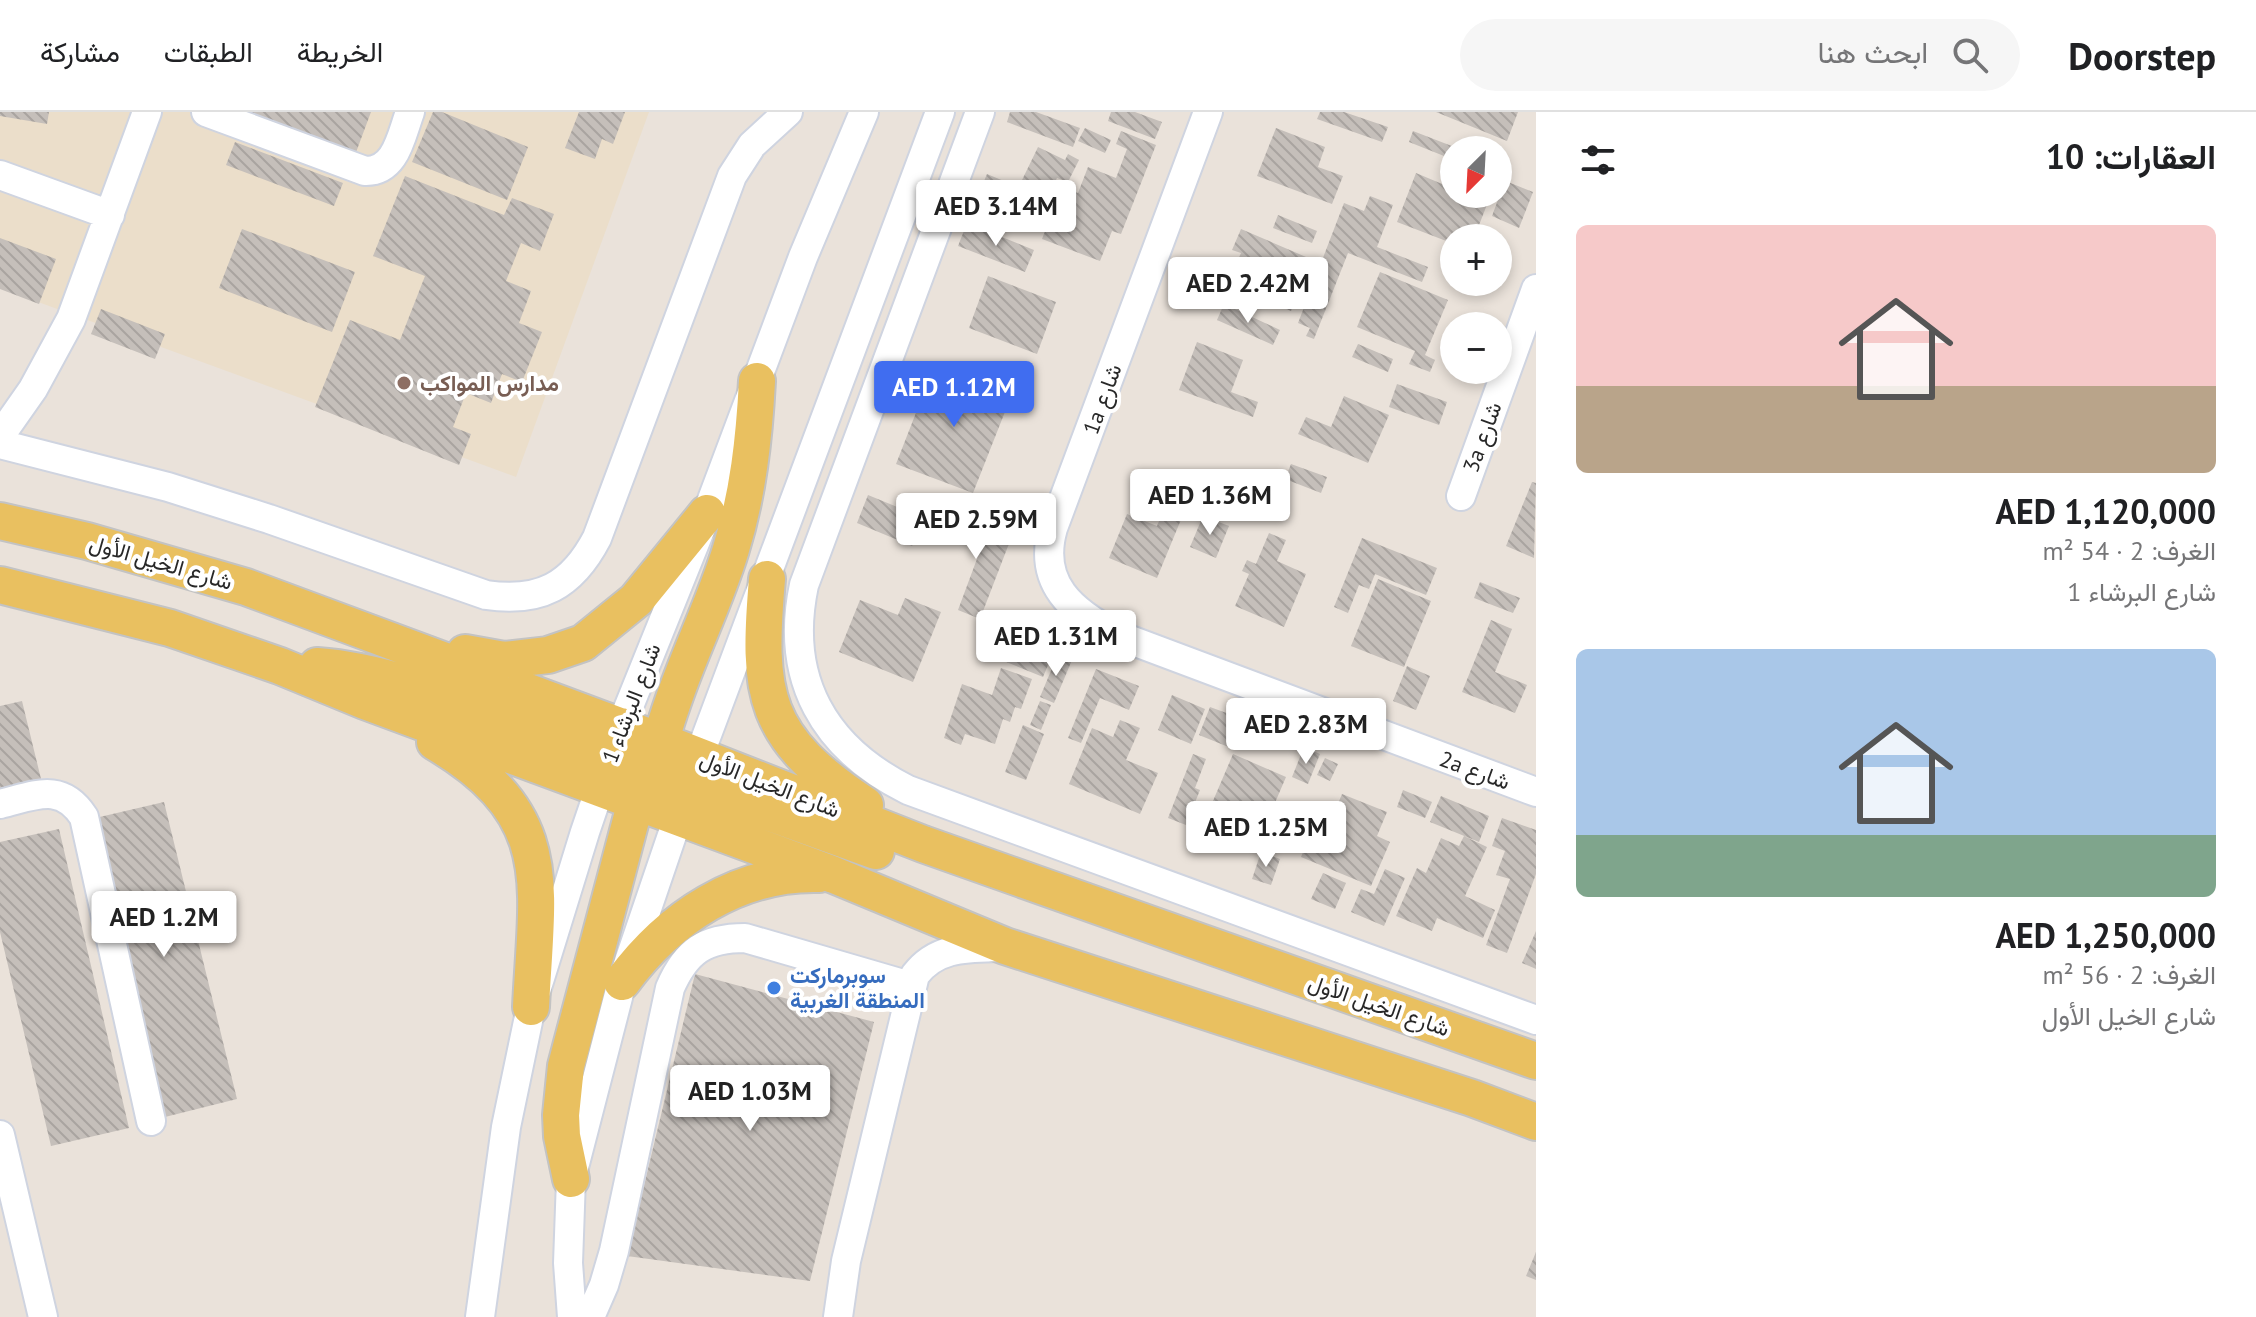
<!DOCTYPE html>
<html lang="ar">
<meta charset="utf-8">
<style>
:root{--surface:#fff;--page:#f6f6f6;--text:#202124;--muted:#757577;--line:#e0e0e0;--accent:#406df0}
body{margin:0;font-family:"PT Sans",Vazirmatn,sans-serif;background:var(--page);color:var(--text);direction:rtl;height:100vh;display:flex;flex-direction:column;font-size:30px;white-space:nowrap}
*{box-sizing:border-box;margin:0}
p{font-size:26px;color:var(--muted)}
.icon{flex:none;width:44px;height:44px;fill:none;stroke:currentColor;stroke-width:2;stroke-linecap:round;stroke-linejoin:round}
.map{position:relative;flex:1;overflow:hidden;direction:ltr}
.sheet{display:flex;flex-direction:column;background:var(--surface);width:720px}
.sheet>*{flex:none}
.needle{width:52px;rotate:204deg}
.buttons{position:absolute;left:1440px;top:24px;display:grid;gap:16px}
.buttons a{display:grid;place-items:center;width:72px;height:72px;border-radius:50%;background:var(--surface);box-shadow:0 4px 12px #0003;font-size:40px}
.price{position:absolute;translate:-50% -68px;padding:0 18px;border-radius:8px;background:#fff;color:#222;font-size:26px;line-height:52px;filter:drop-shadow(0 2px 4px #0008)}
.price::after{content:'';position:absolute;left:50%;top:48px;width:24px;height:18px;margin-left:-12px;background:inherit;clip-path:polygon(0 0,100% 0,50% 100%)}
.price.active{background:var(--accent);color:#fff}
ul{padding:0;list-style:none}
li{display:grid;align-content:center;gap:16px;height:424px;padding:0 40px}
li span{display:grid;place-items:center;height:248px;border-radius:12px;color:#555}
li>.icon{margin-inline-start:auto}
span .icon{width:144px;height:144px;fill:#fffc;stroke-width:1}
li b{font-size:34px}
h2{display:flex;justify-content:space-between;align-items:center;height:96px;padding:0 40px;font-size:34px}
header{display:flex;align-items:center;gap:48px;box-sizing:border-box;height:112px;padding:0 40px;background:var(--surface);border-bottom:2px solid var(--line)}
header strong{font-size:38px}
nav{display:flex;gap:44px;margin-inline-start:auto;font-size:28px}
.search{width:560px;height:72px;background:var(--page);display:flex;align-items:center;gap:20px;box-sizing:border-box;padding:0 28px;border-radius:44px;color:var(--muted);font-size:30px}
main{display:flex;flex:1;min-height:0}
.map>svg:first-child{display:block}
</style>
<header>
<strong>Doorstep</strong>
<div class="search"><svg class="icon" aria-label="search" viewBox="0 0 24 24"><circle cx="10" cy="10" r="6"/><path d="M15 15l6 6"/></svg>ابحث هنا</div>
<nav><a>الخريطة</a><a>الطبقات</a><a>مشاركة</a></nav>
</header>
<main>
<section class="sheet">
<h2>العقارات: 10<svg class="icon" aria-label="filters" viewBox="0 0 24 24"><path d="M4 7h16M4 17h16"/><circle cx="9" cy="7" r="2"/><circle cx="15" cy="17" r="2"/></svg></h2>
<ul>
<li><span style="background:linear-gradient(#f6c9c9 65%,#b9a48a 0)"><svg class="icon" aria-label="home" viewBox="0 0 24 24"><path d="M3 11l9-7 9 7M6 9v11h12V9"/></svg></span><div><b>AED 1,120,000</b><p>الغرف: 2 · 54 m²</p><p>شارع البرشاء 1</p></div></li>
<li><span style="background:linear-gradient(#a9c7e8 75%,#7fa58c 0)"><svg class="icon" aria-label="home" viewBox="0 0 24 24"><path d="M3 11l9-7 9 7M6 9v11h12V9"/></svg></span><div><b>AED 1,250,000</b><p>الغرف: 2 · 56 m²</p><p>شارع الخيل الأول</p></div></li>
</ul>
</section>
<div class="map">
<svg width="1536" height="1205" viewBox="0 0 1536 1205">
<defs>
<pattern id="building-back-hatch" width="6" height="6" patternUnits="userSpaceOnUse" patternTransform="scale(2)"><rect width="6" height="6" fill="#c5bfba"/><path d="M-1 5l2 2M0 0l6 6M5-1l2 2" fill="none" stroke="#a9a4a0"/></pattern>
</defs>
<rect width="100%" height="100%" fill="#eae2da"/>
<path fill="#ebdeca" d="M0,0H649L516,365L0,176Z"/>
<path fill="url(#building-back-hatch)" d="M0,0H49L47,12L0,4Z
M245,0H371L355,43Z
M433,0H442L528,35L507,88L412,50Z
M579,0H625L613,32L602,27L595,47L565,36Z
M1010,0H1036L1080,16L1073,35L1007,10Z
M1111,0H1135L1162,10L1155,27L1108,9Z
M1320,0H1344L1388,15L1382,30L1317,7Z
M1436,0H1518L1507,29Z
M1085,16L1111,28L1105,41L1078,29Z
M1276,16L1325,35L1318,55L1343,64L1332,92L1257,64Z
M1121,19L1156,33L1121,122L1112,119L1100,149L1042,127L1062,75L1078,81L1088,55L1116,66L1127,37L1116,32Z
M1413,19L1462,38H1454V48L1409,30Z
M235,30L343,71L334,94L226,53Z
M1038,35L1065,48L1068,42L1079,48L1068,70L1057,66L1037,108L1009,95Z
M1416,61L1454,77V82H1468L1488,90L1474,126H1454V132L1397,110Z
M987,62L1011,72L995,110L971,100Z
M405,64L504,103L512,86L554,102L540,139L521,131L506,169L531,179L519,211L542,220L522,270L502,262L491,291L466,281L453,315L471,322L459,353L315,295L350,208L400,228L425,164L373,144Z
M1498,66L1533,80L1519,116L1492,104L1499,85L1492,82H1498Z
M1370,84L1393,93L1377,135L1428,155L1422,170L1348,141L1314,227L1306,224L1310,216L1298,211L1344,91L1364,99Z
M1278,103L1317,119L1312,131L1273,116Z
M967,111L1034,138L1025,160L958,134Z
M242,117L355,160L332,220L219,176Z
M1241,117L1313,148L1291,199L1227,172L1241,141L1232,138Z
M0,126L56,147L39,192L0,177Z
M1380,160L1448,188L1425,243L1435,248L1430,260L1409,252L1415,239L1357,215Z
M988,164L1056,190L1037,242L969,216Z
M1224,192L1280,218L1273,233L1217,208Z
M101,197L165,222L155,247L91,222Z
M1197,230L1243,248L1231,280L1258,290L1253,305L1179,278Z
M1358,232L1393,247L1388,260L1352,245Z
M935,252L1012,282L973,381L896,352Z
M1397,272L1447,290L1439,313L1389,295Z
M1344,284L1389,303L1368,351L1298,322L1306,305L1331,315Z
M1291,352L1327,365L1321,381L1285,367Z
M1532,370L1536,371L1534,446L1506,434Z
M868,383L924,406L912,434L857,411Z
M1169,385L1187,393L1157,466L1109,446L1127,402L1157,414Z
M933,400L1010,429L980,507L958,498L981,436L928,415Z
M1203,404L1229,414L1216,446L1190,435Z
M1269,421L1286,428L1277,449L1306,462L1284,515L1235,494L1249,462L1242,459L1247,448L1256,452Z
M1362,426L1437,456L1426,483L1375,462L1369,477L1359,473L1348,501L1334,495Z
M1378,467L1431,489L1404,555L1351,534Z
M1480,470L1520,486L1513,501L1474,486Z
M905,486L941,500L913,570L839,540L860,488L898,503Z
M1491,508L1512,517L1495,560L1527,573L1515,601L1462,580Z
M1007,528L1051,546L1043,565L999,547Z
M1058,542L1072,548L1054,591L1040,585Z
M1407,554L1430,564L1416,598L1393,589Z
M1001,556L1032,567L1021,597L1015,595L1010,610L1003,607L995,632L965,622L961,633L944,626L962,572L992,583Z
M1096,557L1139,574L1129,598L1100,586L1081,631L1068,626Z
M1172,583L1205,597L1191,632L1158,618Z
M22,589L42,671L0,681V594Z
M1040,589L1051,593L1041,618L1030,613Z
M1210,595L1243,607L1231,636L1199,623Z
M1120,608L1140,616L1126,648L1158,661L1140,702L1069,672L1092,616L1113,625Z
M1023,613L1044,622L1026,668L1005,660Z
M1304,635L1320,642L1308,672L1292,665Z
M1193,642L1206,647L1195,676L1200,678L1186,713L1168,706Z
M1233,642L1286,665L1257,733L1204,710Z
M1325,646L1338,652L1330,669L1317,663Z
M1403,678L1432,690L1425,706L1397,695Z
M1342,682L1387,700L1377,724L1390,730L1371,774L1301,745L1314,713L1327,718Z
M1441,684L1489,704L1479,730L1430,710Z
M164,690L237,987L165,1005L91,707Z
M1502,706L1536,718V762L1507,841L1486,833L1510,767L1496,763L1505,739L1492,734Z
M59,717L129,1016L51,1034L0,820V730Z
M1464,724L1487,735L1465,784L1495,798L1483,826L1437,806L1432,819L1396,804L1417,756L1426,761L1441,726L1459,734Z
M1261,740L1280,747L1271,773L1252,767Z
M1385,757L1405,766L1384,814L1351,800L1361,777L1374,782Z
M1323,761L1346,771L1335,797L1311,787Z
M1536,819V857L1522,851Z
M695,862L874,910L810,1169L627,1144Z
M1536,1140V1168L1526,1164Z"/>
<g fill="none" stroke-linecap="round" stroke-linejoin="round">
<g stroke="#cfd4e0" stroke-width="32">
<path id="minor" d="M206,0L365,59C396,60 401,24 410,0
M980,0L804,473C784,567 824,636 908,678L1536,908
M1208,0L1053,416C1037,471 1072,500 1117,523L1536,680
M0,63L110,103
M0,324L33,277L71,207L147,0
M0,332L168,375L269,407L486,483C540,491 572,474 597,426L732,64L752,33L788,0
M1461,384L1536,177
M0,692C34,684 61,669 84,705L151,1009
M0,1023L43,1205
M480,1205L506,1015L531,895L585,720L621,614L707,401L803,145L864,0
M572,1205L568,1151L571,1067L622,870L699,644L940,0
M590,1205L604,1173L614,1139L670,876C686,839 705,826 745,826L910,874
M838,1205L846,1149L915,863C937,834 968,836 1002,835"/>
</g>
<g stroke="#c3c3c3" stroke-width="40">
<path id="major" d="M0,409L87,429L246,475L660,629L923,732L1536,949
M767,467C757,583 762,625 865,693
M0,473L170,516L280,554L365,589L834,763L1005,834L1472,986L1536,1010
M465,541L504,548L548,543L583,531L636,488L707,401
M317,554C401,560 481,601 559,628C591,639 620,652 655,651
M435,630C558,703 537,770 531,895
M640,665L670,667L690,672L876,739
M680,705C669,690 661,674 660,655C658,630 667,607 675,584C692,535 716,487 731,437C748,382 754,326 757,269
M622,870C669,806 738,760 819,762
M571,1067L562,1024L561,1003L566,954L636,689L635,651L621,614"/>
</g>
<use href="#minor" stroke="#fff" stroke-width="28"/>
<use href="#major" stroke="#e9c060" stroke-width="36"/>
</g>
<circle fill="#8d6e63" stroke="#fff" stroke-width="3" cx="404" cy="271" r="8"/>
<circle fill="#3f7fe0" stroke="#fff" stroke-width="3" cx="774" cy="876" r="8"/>
<g text-anchor="middle" dominant-baseline="central" stroke-width="8" stroke-linejoin="round" paint-order="stroke">
<g font-size="22" font-weight="bold" fill="#785e54" stroke="#fff" text-anchor="start">
<text x="420" y="271">مدارس المواكب</text>
</g>
<g font-size="22" fill="#282828" stroke="#fff">
<text transform="translate(1102 287) rotate(-70)">1a شارع</text>
<text transform="translate(1482 325) rotate(-70)">3a شارع</text>
<text transform="translate(161 450) rotate(16)">شارع الخيل الأول</text>
<text transform="translate(631 591) rotate(-69)">شارع البرشاء 1</text>
<text transform="translate(1475 658) rotate(20)">2a شارع</text>
<text transform="translate(770 672) rotate(21)">شارع الخيل الأول</text>
<text transform="translate(1379 893) rotate(19)">شارع الخيل الأول</text>
</g>
<g font-size="22" font-weight="bold" fill="#366cbe" stroke="#fff" text-anchor="start">
<text x="790" y="863">سوبرماركت<tspan x="790" dy="25">المنطقة الغربية</tspan></text>
</g>
</g>
</svg>
<div class="buttons">
<a><svg class="needle" viewBox="-14 -14 28 28"><path d="M0-13l5 13h-10z" fill="#e53935"/><path d="M0 13l5-13h-10z" fill="#757577"/></svg></a>
<a>+</a>
<a>−</a>
</div>
<b class="price" style="left:996px;top:136px">AED 3.14M</b>
<b class="price" style="left:1248px;top:213px">AED 2.42M</b>
<b class="price active" style="left:954px;top:317px">AED 1.12M</b>
<b class="price" style="left:1210px;top:425px">AED 1.36M</b>
<b class="price" style="left:976px;top:449px">AED 2.59M</b>
<b class="price" style="left:1056px;top:566px">AED 1.31M</b>
<b class="price" style="left:1306px;top:654px">AED 2.83M</b>
<b class="price" style="left:1266px;top:757px">AED 1.25M</b>
<b class="price" style="left:164px;top:847px">AED 1.2M</b>
<b class="price" style="left:750px;top:1021px">AED 1.03M</b>
</div>
</main>
